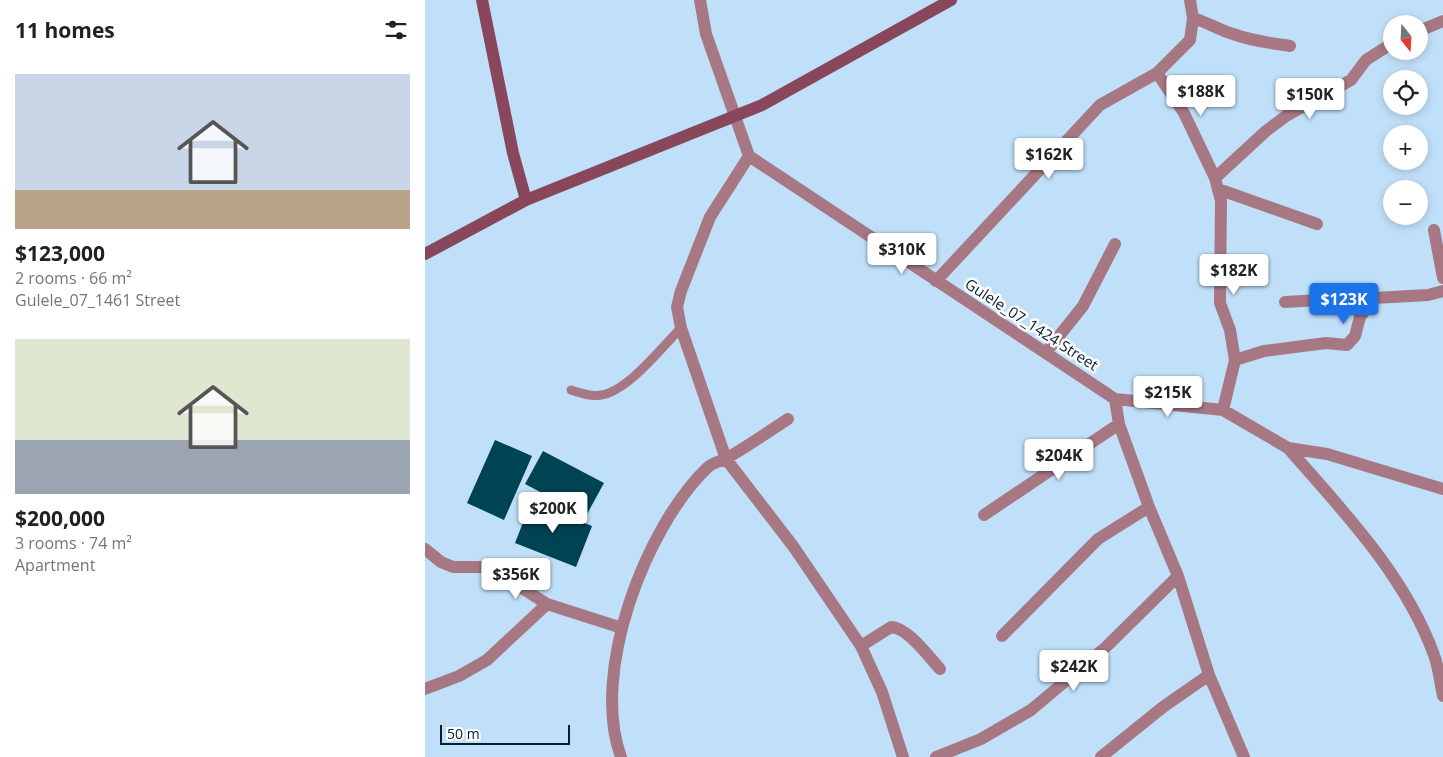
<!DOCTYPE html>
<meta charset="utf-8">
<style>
:root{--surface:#fff;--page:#f2f2f2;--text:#202124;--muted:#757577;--accent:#1a73e8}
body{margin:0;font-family:"Open Sans",sans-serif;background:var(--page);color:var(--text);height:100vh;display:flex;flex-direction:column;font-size:19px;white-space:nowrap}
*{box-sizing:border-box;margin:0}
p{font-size:16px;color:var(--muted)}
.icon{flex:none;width:28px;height:28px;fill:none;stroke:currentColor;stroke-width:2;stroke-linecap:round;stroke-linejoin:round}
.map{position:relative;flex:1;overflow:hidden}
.panel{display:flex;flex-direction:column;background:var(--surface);width:425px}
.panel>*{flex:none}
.needle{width:32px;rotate:162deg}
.tools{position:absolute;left:958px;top:15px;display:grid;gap:10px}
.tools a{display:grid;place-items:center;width:45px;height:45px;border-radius:50%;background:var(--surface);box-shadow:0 2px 8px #0003;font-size:25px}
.scale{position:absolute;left:15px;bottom:12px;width:130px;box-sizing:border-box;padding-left:5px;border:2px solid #091f2e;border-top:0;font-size:14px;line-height:18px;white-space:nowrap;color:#091f2e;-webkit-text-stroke:4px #fcfcfc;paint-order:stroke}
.price{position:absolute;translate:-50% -42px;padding:0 11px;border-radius:5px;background:#fff;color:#222;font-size:16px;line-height:32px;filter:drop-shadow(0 1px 2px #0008)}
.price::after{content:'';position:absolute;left:50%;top:30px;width:15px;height:11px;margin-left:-8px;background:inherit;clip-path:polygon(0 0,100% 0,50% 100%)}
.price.selected{background:var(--accent);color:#fff}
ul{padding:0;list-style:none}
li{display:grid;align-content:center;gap:10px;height:265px;padding:0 15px}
li span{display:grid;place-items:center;height:155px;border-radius:0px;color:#555}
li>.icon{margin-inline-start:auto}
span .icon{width:90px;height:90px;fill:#fffc;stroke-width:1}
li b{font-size:21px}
h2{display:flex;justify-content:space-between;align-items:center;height:60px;padding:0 15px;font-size:21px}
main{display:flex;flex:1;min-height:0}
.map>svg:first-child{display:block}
</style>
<main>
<section class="panel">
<h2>11 homes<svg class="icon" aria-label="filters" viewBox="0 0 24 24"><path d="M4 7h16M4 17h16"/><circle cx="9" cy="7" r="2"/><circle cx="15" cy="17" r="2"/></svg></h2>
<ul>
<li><span style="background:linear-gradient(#c9d6e8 75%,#b9a48a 0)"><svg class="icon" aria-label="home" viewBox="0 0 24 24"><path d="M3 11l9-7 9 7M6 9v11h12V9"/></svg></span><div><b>$123,000</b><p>2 rooms · 66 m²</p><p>Gulele_07_1461 Street</p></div></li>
<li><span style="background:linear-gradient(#dfe7d0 65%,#9aa5b1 0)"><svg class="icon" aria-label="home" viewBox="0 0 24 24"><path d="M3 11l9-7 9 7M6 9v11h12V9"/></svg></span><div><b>$200,000</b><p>3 rooms · 74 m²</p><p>Apartment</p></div></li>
</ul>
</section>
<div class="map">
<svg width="1018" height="757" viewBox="0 0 1018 757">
<rect width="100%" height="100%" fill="#c0e0f9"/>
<path fill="#004353" d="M70,440L107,456L79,520L42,503Z
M118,451L179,483L161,516L100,484Z
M106,502L167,526L151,567L90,543Z"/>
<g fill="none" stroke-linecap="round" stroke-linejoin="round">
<path stroke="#a77884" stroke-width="9" d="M146,390C155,393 166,397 176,395C203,391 237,347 256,328"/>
<path stroke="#a77884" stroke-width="12" d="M275,0L281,34L324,156L690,399L694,424L724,507L753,576L784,675L819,757
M768,18C782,22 794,30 808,34C827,41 846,43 865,46
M994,31L1018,21
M732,73L759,113L790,178L796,201L795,303L805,330L810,360L798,410
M324,156L285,217L256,291L252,307L256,328L301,459L368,546L436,646L457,692L478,757
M790,178L841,131L861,116L926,80L941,60L966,44
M793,189L892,224
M1009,230L1018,278
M511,281L675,105L732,73L765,40L768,18L765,0
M860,302L930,298
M622,351L658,306L690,244
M810,360L839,351L901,343L922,345L930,336L935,317L949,298L1003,295L1018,291
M690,399L798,410L863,448L902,454L1018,489
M863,448C918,511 980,575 1009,655C1014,668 1015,683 1018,696
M559,515L694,424
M0,549L16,562L28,567H64L122,604L197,628
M577,636L673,539L724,507
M436,646L466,627C482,627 504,657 515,669
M0,689L34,676L62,660L122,604
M196,757C165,673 220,528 282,468C288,462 295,462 302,458C323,446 343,432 363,419
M511,757L556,739L606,710L681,647L753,576
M676,757L738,707L784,675"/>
<path stroke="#89475c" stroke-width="12" d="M57,0L88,153L101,200
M0,254L101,200L337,105L526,0"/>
</g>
<g text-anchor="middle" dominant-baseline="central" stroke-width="5" stroke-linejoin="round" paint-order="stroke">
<g font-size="15" fill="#091f2e" stroke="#fcfcfc">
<text transform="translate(607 324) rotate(33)">Gulele_07_1424 Street</text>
</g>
</g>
</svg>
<div class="tools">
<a><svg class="needle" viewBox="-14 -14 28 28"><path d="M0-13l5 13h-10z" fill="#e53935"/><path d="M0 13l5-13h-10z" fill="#757577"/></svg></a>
<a><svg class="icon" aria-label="locate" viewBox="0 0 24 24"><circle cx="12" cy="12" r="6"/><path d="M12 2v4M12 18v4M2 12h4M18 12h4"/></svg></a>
<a>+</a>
<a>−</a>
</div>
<div class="scale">50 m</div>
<b class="price" style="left:776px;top:117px">$188K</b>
<b class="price" style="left:885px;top:120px">$150K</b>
<b class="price" style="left:624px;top:180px">$162K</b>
<b class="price" style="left:477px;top:275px">$310K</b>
<b class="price" style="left:809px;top:296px">$182K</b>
<b class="price selected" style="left:919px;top:325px">$123K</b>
<b class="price" style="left:743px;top:418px">$215K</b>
<b class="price" style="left:634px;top:481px">$204K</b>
<b class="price" style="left:128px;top:534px">$200K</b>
<b class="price" style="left:91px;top:600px">$356K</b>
<b class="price" style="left:649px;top:692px">$242K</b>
</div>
</main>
